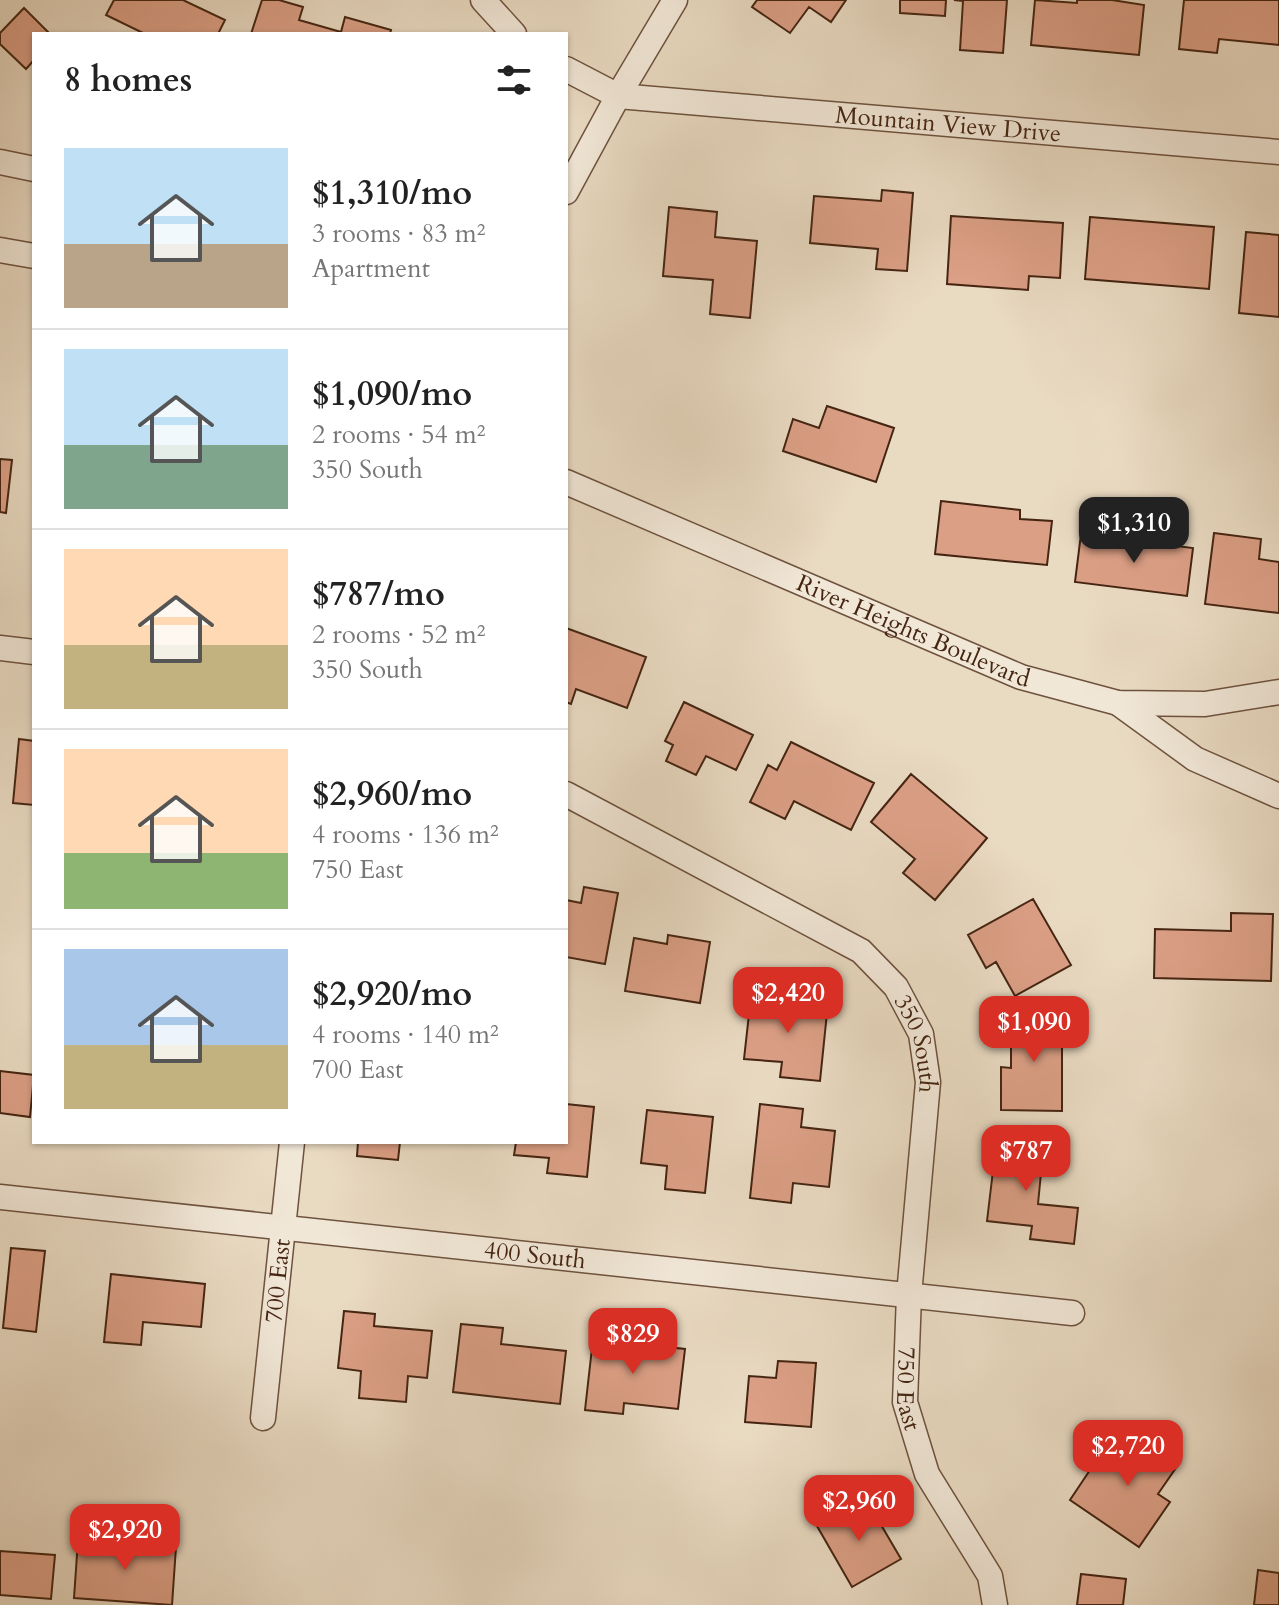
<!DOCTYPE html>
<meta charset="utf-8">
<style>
:root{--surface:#fff;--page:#f2f2f2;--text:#222;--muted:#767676;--line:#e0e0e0;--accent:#d93025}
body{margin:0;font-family:Cardo,serif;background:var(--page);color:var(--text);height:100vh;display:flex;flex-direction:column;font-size:30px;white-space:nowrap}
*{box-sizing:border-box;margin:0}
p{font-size:26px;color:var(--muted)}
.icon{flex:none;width:44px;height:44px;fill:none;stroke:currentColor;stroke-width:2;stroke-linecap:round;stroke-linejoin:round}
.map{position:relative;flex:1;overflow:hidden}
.drawer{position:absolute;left:32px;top:32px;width:536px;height:1112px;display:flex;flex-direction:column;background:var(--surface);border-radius:0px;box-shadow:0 2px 6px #0004}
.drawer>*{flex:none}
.price{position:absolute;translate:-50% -68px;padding:0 18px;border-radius:16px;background:var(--accent);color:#fff;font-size:26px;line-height:52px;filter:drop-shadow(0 2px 4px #0008)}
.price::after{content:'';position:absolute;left:50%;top:48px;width:24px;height:18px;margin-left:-12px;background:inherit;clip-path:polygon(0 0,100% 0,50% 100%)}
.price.selected{background:#222;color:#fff}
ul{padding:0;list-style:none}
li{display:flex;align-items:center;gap:24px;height:200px;padding:0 32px}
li+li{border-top:2px solid var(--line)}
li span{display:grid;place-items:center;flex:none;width:224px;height:160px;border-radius:0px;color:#555}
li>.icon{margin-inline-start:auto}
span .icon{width:96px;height:96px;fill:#fffc;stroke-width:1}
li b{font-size:34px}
h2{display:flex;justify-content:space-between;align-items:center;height:96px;padding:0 32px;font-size:34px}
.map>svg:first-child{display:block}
</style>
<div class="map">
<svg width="1279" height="1605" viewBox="0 0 1279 1605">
<rect width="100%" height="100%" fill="#e9dac2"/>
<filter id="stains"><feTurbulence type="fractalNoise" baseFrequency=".0025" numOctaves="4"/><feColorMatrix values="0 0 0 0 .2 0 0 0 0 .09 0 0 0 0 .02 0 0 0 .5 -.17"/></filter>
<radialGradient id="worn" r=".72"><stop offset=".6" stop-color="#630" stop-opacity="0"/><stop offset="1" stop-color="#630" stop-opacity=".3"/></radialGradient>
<path fill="#db9f85" stroke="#452512" stroke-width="2" d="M114,0H183L225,20L218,34H145L106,15Z
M262,0H279L303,7L299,20L341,32L345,17L391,30L390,34H251Z
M757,0H846L831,22L809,7L790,33L752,7Z
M900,0H946L945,16L900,13Z
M954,0H1007L1003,53L960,50L963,1Z
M1035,0L1077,3V0H1112L1144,5L1139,55L1031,45Z
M1184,0H1279V45L1219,39L1217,53L1179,49Z
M24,8L50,34H34V60L26,69L0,44V33Z
M882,190L913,193L907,271L876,269L878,249L810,243L814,196L881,201Z
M669,207L717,212L715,237L757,241L750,318L710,314L713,280L663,276Z
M951,216L1063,223L1060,278L1029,276L1028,290L947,284Z
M1090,217L1214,227L1209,289L1085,279Z
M1246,232L1279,235V317L1239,313Z
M827,406L894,428L876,482L783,451L793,419L819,428Z
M0,459L12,460L6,513L0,512Z
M941,501L1020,510V519L1052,521L1047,565L935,554Z
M1214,533L1261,539L1259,559L1279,562V613L1205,604Z
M1081,534L1193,548L1187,596L1075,582Z
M566,628L646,657L627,708L576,689L571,704L566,702Z
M684,702L753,735L736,770L706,756L696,775L666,761L673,745L665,741Z
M19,739L34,741V805L13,803Z
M791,742L874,783L851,830L794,801L785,819L750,802L768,765L777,770Z
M911,774L987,838L935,900L903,873L915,859L871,822Z
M584,887L618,893L605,964L566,957V900L581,903Z
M1033,899L1071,965L1015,996L996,962L986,968L968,935Z
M1231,913L1273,914L1271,981L1154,978L1155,929L1231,931Z
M668,935L710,942L700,1003L625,991L634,938L667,944Z
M751,996L828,1003L820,1081L780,1077L782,1062L744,1059Z
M1011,1013L1062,1014V1111L1001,1110V1067L1011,1068Z
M0,1071L34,1075L30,1117L0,1113Z
M566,1104L594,1107L587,1177L547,1173L549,1158L514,1155L516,1142H566Z
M760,1104L803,1109L801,1127L835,1131L829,1187L793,1183L791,1203L750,1198Z
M647,1110L713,1117L705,1193L665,1189L667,1166L641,1163Z
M997,1137L1044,1142L1038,1204L1078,1208L1074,1244L1030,1239L1032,1226L987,1221Z
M358,1142H400L398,1160L357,1156Z
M11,1248L45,1251L36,1332L3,1328Z
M111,1274L205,1284L201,1327L143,1322L141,1345L104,1342Z
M344,1311L375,1314L374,1326L432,1331L427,1378L408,1376L406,1402L359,1398L361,1371L338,1368Z
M461,1324L503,1328L501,1344L566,1351L560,1404L453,1392Z
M593,1339L685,1349L678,1409L624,1403L623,1414L585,1410Z
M778,1361L816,1363L811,1427L745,1422L749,1376L776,1378Z
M1131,1430L1180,1462L1158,1494L1170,1502L1139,1547L1070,1500L1102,1452L1112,1458Z
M856,1503L861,1511L870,1506L901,1559L852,1587L817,1526Z
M78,1540L176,1547L172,1605L74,1598Z
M0,1551L55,1555L51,1599L0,1595Z
M1258,1570L1279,1573V1605H1254Z
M1081,1574L1126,1579L1123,1605H1077Z"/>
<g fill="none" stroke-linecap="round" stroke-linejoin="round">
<g stroke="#6e523e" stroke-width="27">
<g id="street">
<path d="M483,0L514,34"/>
<path id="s1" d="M566,69L618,96L1279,152"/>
<path d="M0,162L34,169"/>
<path d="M566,192L618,96L675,0"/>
<path d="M0,250L34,256"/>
<path id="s2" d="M566,482L1021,677L1118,703L1205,704L1279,692"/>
<path d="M0,648L34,652"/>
<path d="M1118,703L1195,759L1279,796"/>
<path id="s3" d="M566,794L861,951L896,987L921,1034L928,1082L909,1295L905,1402L927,1474L990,1576L995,1605"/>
<path id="s4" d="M0,1197L1072,1313"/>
<path id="s5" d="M263,1418L292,1142"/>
</g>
</g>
<use href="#street" stroke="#f1e7d7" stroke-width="24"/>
</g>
<g text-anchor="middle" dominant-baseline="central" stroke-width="6" stroke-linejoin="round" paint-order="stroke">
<g font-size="24" fill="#452512" stroke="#f1e7d7">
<text stroke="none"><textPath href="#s1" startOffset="390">Mountain View Drive</textPath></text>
<text stroke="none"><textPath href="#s2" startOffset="378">River Heights Boulevard</textPath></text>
<text stroke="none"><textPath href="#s3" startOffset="446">350 South</textPath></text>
<text stroke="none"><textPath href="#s4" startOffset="538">400 South</textPath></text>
<text stroke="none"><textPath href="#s5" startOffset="138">700 East</textPath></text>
<text stroke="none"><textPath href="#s3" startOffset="794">750 East</textPath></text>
</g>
</g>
<rect width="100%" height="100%" filter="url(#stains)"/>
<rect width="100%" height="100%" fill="url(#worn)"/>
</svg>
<b class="price selected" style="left:1134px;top:565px">$1,310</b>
<b class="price" style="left:788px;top:1035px">$2,420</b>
<b class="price" style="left:1034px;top:1064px">$1,090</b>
<b class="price" style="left:1026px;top:1193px">$787</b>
<b class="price" style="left:633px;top:1376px">$829</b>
<b class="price" style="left:1128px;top:1488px">$2,720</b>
<b class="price" style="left:859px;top:1543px">$2,960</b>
<b class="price" style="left:125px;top:1572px">$2,920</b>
<section class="drawer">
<h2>8 homes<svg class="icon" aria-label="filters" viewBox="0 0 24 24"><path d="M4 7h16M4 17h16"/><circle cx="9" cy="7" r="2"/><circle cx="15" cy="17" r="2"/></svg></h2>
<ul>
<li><span style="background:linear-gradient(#bfe0f5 60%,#b9a48a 0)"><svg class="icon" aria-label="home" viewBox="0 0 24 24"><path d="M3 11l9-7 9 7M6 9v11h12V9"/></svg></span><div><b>$1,310/mo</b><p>3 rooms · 83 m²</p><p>Apartment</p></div></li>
<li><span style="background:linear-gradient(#bfe0f5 60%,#7fa58c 0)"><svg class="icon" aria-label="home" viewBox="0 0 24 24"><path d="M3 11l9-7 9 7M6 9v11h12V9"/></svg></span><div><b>$1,090/mo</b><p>2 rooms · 54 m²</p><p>350 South</p></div></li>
<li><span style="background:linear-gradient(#ffd9b3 60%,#c2b280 0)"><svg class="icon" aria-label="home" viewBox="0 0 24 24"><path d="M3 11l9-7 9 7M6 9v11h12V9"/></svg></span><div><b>$787/mo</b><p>2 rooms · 52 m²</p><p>350 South</p></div></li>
<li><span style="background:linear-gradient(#ffd9b3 65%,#8fb573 0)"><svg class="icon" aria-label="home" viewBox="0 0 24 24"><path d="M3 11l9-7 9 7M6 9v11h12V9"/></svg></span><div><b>$2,960/mo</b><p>4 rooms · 136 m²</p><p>750 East</p></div></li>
<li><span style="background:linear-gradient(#a9c7e8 60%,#c2b280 0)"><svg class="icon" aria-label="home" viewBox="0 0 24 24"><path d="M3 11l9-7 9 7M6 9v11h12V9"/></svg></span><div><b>$2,920/mo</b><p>4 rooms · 140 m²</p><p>700 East</p></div></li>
</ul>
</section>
</div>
